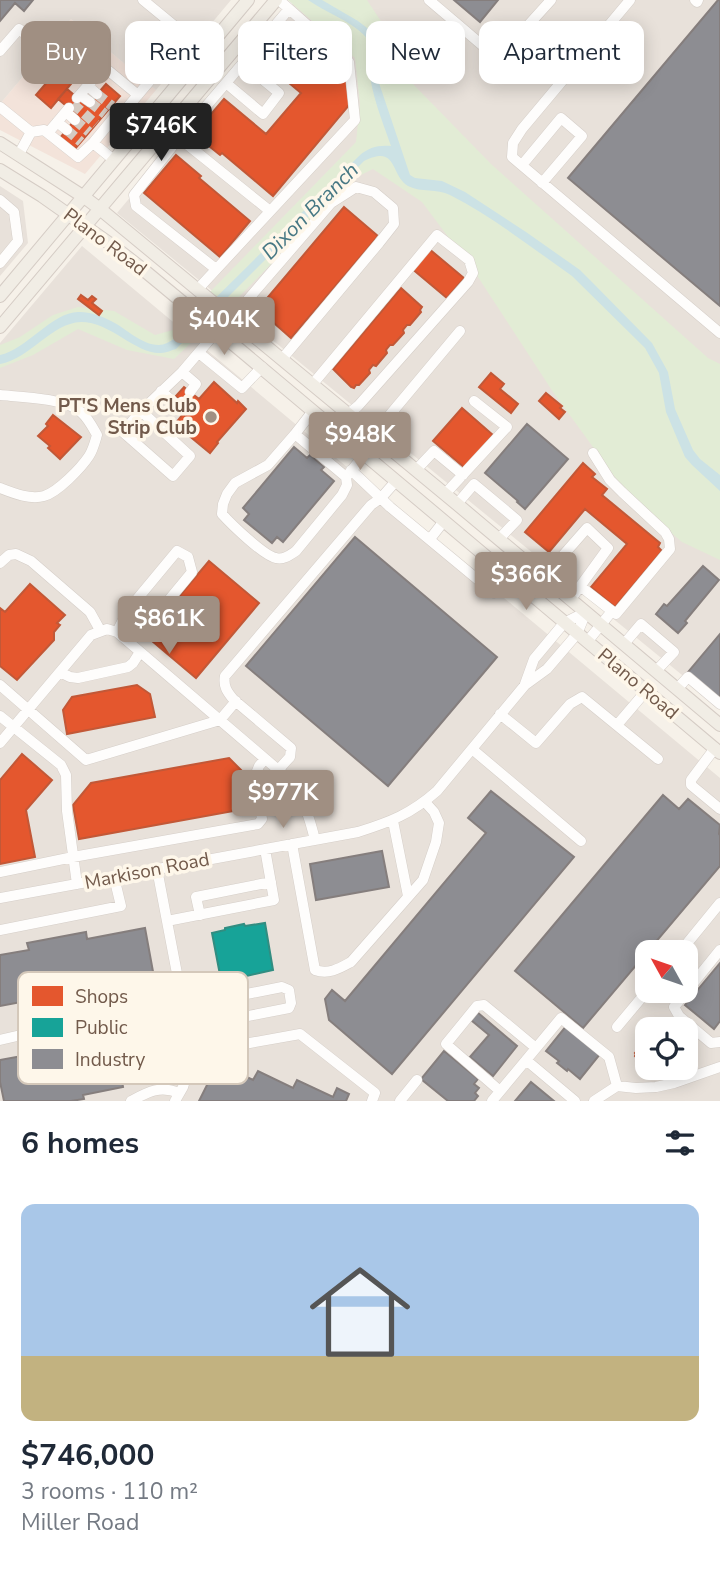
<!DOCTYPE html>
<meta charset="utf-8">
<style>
:root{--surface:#fff;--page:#f6f6f7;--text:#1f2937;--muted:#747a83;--line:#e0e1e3;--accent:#a08f82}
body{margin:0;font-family:"Nunito Sans",sans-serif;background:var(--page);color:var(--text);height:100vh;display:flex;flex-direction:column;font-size:26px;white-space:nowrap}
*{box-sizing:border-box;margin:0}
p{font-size:23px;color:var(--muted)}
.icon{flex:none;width:38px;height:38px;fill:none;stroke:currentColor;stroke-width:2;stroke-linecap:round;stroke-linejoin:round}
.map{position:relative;height:1101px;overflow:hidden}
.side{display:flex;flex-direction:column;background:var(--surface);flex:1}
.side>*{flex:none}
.guide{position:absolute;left:21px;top:21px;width:679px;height:63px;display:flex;gap:14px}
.needle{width:46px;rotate:310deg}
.fabs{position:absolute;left:635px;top:940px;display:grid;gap:14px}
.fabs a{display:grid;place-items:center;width:63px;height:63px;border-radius:14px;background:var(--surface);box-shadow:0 4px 18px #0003;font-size:35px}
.price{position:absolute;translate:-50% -60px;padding:0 16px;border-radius:7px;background:var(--accent);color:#fff;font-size:23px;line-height:46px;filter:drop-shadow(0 2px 4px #0008)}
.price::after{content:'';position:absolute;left:50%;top:42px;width:21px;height:16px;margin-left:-10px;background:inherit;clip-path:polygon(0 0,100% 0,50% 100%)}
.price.active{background:#222;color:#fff}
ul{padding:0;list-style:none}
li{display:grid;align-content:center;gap:14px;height:371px;padding:0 21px}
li+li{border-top:2px solid var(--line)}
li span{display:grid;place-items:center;height:217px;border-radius:14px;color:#555}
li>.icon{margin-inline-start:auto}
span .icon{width:126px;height:126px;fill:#fffc;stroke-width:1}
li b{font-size:30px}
h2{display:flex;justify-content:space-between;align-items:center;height:84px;padding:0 21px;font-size:30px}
.chip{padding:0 24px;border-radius:14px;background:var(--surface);box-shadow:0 4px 18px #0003;font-size:24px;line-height:63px}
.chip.active{background:var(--accent);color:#fff}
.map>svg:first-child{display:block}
</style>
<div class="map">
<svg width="720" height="1101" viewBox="0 0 720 1101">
<rect width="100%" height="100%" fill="#f6f1e9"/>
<path fill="#f3e3da" d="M71,19L156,90L85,174L0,130V104Z"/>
<path fill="#e8e1da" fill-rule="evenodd" d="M0,0H231L156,90L71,19L0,104Z
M296,0H720V706L117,213Z
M0,186L23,201L28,243L0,276Z
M82,246L720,778V1101H0V343ZM648,952H686V990H648ZM648,1029H686V1068H648Z"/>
<path fill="#e2ecd5" d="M288,0H367L386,29L413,84L491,164L708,358L720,364V560L682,542L630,498L553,392L476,274L422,202L373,169L355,178L234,302L174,359L127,350L78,329L33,355L0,368V345L20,337L53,315L78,307L114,311L155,335L173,330L356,142L360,104L355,58Z"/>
<path fill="#cce2e5" d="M308,0H322L358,21L371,31L377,46L376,66L379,83L410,175L415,178L442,181L465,192L526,232L580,270L590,280L652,343L668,372L675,409L693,450L700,459L720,475V491L692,465L685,457L666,412L659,373L645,348L572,276C532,248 493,217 450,195C437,188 421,193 408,186C390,175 398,144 364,161L176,349C172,350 166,353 161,353C135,354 111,322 81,322C51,323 30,359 0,364V355C26,350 54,310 80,312C90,312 102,316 111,321C126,328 141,345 159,345C164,345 169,342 174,339L359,156C369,147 378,145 391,146C382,120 371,94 369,67C368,55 373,44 364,35C349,20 325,12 308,0Z"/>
<path fill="#e4572e" stroke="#c25837" stroke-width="2" d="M287,23L313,44L311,47L347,77L350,104L273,196L222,153L220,155L194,134L224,99L266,134L301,93L258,57Z
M61,66L75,79L51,108L36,95Z
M106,84L120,96L74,150L60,138L78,116L58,99L67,89L87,106Z
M176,155L201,176L199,178L250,221L220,257L144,193Z
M344,207L378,236L291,338L258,309Z
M428,248L464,278L447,298L411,268Z
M401,288L422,307L420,310L421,312L410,325H407L403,330L404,333L393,345H390L386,350L387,353L376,366L373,365L369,370L370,373L359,385H356L354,388L351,387L333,369Z
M81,295L88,300L92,296L96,299L92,303L102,311L99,315L78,299Z
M491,373L504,384L500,389L518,404L511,413L479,387Z
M214,382L237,403L238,401L246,409L217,442L218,443L210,453L175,424L183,414L185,416L191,409L176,396L184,387L199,399Z
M546,393L562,406L560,408L565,412L559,419L539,401Z
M462,408L493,435L465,468L433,441Z
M53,415L81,437L60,459L48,448L50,446L38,436L48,426L46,424Z
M583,463L595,474L592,477L607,489L602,495L660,543L658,547L662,551L615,607L591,587L627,544L585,509L549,552L525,532Z
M209,561L259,603L196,678L146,636Z
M30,584L65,615L57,623L60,625L54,632V640L17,680L0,666V608L5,612Z
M137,685L150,694L155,717L67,734L63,710L72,697Z
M22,754L52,780L26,810L35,857L0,864V780Z
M229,758L244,773L250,808L79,839L73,805L91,783Z
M648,1039V1063L642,1059L640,1061L635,1056L636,1054L635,1053Z"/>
<path fill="#17a398" stroke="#328d81" stroke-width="2" d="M265,923L273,970L242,977L243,986L228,989L226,979L221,980L212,933L225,930V928L244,924L245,926Z"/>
<path fill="#8d8d92" stroke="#857e7d" stroke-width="2" d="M0,0H33L24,11L15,3L0,21Z
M454,0H498L480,22Z
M718,0H720V306L568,178Z
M527,424L568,459L525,509L517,502L518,501L485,473Z
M294,447L307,458L310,455L324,467L321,470L334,481L283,542L277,537L272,543L244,520L249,514L243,508Z
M355,537L497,657L388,786L246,666Z
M703,566L719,580L685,621L687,623L678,633L656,614L664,604L667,606Z
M720,634V698L688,672Z
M491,791L574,857L392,1074L329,1020L325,999L332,990L345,1001L486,833L468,818Z
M663,795L679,809L688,799L720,825L719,834L720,835V866L583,1028L515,971Z
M382,851L389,887L316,900L310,864Z
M145,928L154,977L0,1006V955L29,950L27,943L86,932L87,939Z
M720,963V1021L714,1029L685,1005Z
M477,1012L517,1046L493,1076L470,1057L489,1035L471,1020Z
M567,1025L601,1053L580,1079L568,1069L567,1071L557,1063L559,1061L546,1051Z
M153,1032L160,1074L122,1081L123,1087L83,1095L84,1099L71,1101H4L0,1082V1060Z
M444,1051L478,1079L474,1084L479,1088L475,1093L478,1096L474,1101H448L421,1079Z
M218,1063L253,1080L258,1071L293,1088L297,1080L333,1097L337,1088L349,1094L346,1101H199Z
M531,1082L554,1101H515Z"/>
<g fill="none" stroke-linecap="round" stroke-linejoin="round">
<path stroke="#d5cbc2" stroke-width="10" stroke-dasharray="10 5" stroke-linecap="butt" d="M97,94L112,106
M90,102L105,114
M73,104L96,124
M75,120L89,132
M67,130L81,142"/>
<g stroke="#d5cec8" stroke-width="11">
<path id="minor" d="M143,0L205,51
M429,0L489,51H502L513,42L551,0
M630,0L522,129L513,143L512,157L720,333
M695,0L697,2L698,0
M0,51L19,29L39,45
M226,83L263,114L279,93L243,63
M88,86L97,94
M80,95L90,102
M77,98L104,67L138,95
M0,107L31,132L19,154
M66,112L75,120
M57,122L67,130
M144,124L126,109L187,37
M168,129L270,211
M31,132L44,130L78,157L93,143L114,160
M48,133L69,108
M93,143L121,109H126
M522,165L561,118L582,136L542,183
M0,200L14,212L18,241L0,263
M216,269L136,206L134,195L179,138L289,9
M197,290L355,120L349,62L279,0
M232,318L331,203L356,187L374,192L393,208L394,224L379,243L282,359
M199,353L242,388L262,367
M182,372L196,384L190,392
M312,385L437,235L469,260L473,273L468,282L358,406L348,414
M161,391L178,406L182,402
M0,395C21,397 65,398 81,412C88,418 92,426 97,435C95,442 93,450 89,456C81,468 58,492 44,496C30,500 13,493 0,488
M141,411L190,456L173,476L123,432L141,411L182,372L217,331
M313,411L295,434L346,477L365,454
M295,434L268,465L235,483L227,494L223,504L222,514C231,524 264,556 276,558C284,560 290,555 296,551L342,495L347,485L346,477
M373,435L460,331
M351,470L390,507L494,593L508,575
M416,470L434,451L463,475
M445,494L507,427L474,401
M457,504L474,484L517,520L499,539
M430,539L444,521
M177,551L188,557L192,572L150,623L117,632L128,610Z
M0,563L9,555L16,554L31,561L90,612L100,630
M544,577L587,528L608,548L571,599
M580,586L612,611
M587,642L612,611L616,614L670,549L669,539L665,532L622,492L610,480L593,453
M624,644L641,624L674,652L656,671
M60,672L70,677L78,678L128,667L133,663L140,652
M525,684L534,659L564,623L586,612
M0,685L86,760L220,720L236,701
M677,689L688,677L720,704
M500,714L536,743L570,704L582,697L658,759
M0,716L61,765L66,775L67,811L77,884
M617,725L646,691
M0,743L91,635L107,629L117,632L290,780C304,802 309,815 315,840
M715,748L691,780V785L720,809
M472,749L581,841
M278,770L290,757L291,748L234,700C227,692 223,686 225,676L371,505L381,498L396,481
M393,821L408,896
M292,844L315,970C329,975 340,968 351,962L423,880L436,842L439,823L434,812L425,802
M157,869L188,1031V1071L183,1087L175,1101
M0,872L73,857L258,824L262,819L255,776L259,766L265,759
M0,898L358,832C390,822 411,814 437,791L525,685L547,669L577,634L586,612
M200,915L196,897L271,882
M167,921L274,900L265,849
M0,930L121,906L114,877
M720,950L674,1007L679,1016L711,1043L720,1042
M680,952L720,903
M617,1027L648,990
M188,1031L238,1018L289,1008L291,1003L289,990L282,987L237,996L234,1001L238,1018
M0,1040L182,998
M188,1054L300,1034L375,1093L372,1101
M526,1060L575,1101
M500,1091L446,1044L477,1006L484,1005L536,1048
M131,1101C148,1092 160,1085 179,1093
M400,1101L417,1080
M492,1101L561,1018L609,1057L617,1086
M594,1101L617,1086L636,1088L656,1087L674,1083L720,1067"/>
</g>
<g stroke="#d5ccc5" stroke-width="14">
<path id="major" d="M0,143L84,197L100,209L457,504L720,725
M0,170L42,196L113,246L140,267L245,354L720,753
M0,296L248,0
M0,327L276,0"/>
</g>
<use href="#minor" stroke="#fefdfc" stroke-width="10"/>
<use href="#major" stroke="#f1ede5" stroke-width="12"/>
</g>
<circle fill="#a08f82" stroke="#fef7ea" stroke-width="2.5" cx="211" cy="417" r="7"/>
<g text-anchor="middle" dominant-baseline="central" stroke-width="7" stroke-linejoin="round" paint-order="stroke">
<g font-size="19" fill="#725a4b" stroke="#fef7ea">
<text transform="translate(105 242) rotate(37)">Plano Road</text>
<text transform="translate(638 684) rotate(40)">Plano Road</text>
<text transform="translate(147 871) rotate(-11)">Markison Road</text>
</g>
<g font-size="19" font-weight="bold" fill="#725a4b" stroke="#fef7ea" text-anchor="end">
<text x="197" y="406">PT'S Mens Club<tspan x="197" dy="22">Strip Club</tspan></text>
</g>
<g font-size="21" font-style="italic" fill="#477884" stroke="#fef7ea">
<text transform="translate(310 211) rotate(-45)">Dixon Branch</text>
</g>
</g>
<rect x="18" y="972" width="230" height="112" rx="10" fill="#fef7ea" stroke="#d4c8ba" stroke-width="2"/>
<rect x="32" y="986" width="31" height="20" fill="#e4572e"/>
<rect x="32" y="1018" width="31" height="19" fill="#17a398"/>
<rect x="32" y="1049" width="31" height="20" fill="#8d8d92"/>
<g font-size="19" fill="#725a4b">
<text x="75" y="1003">Shops</text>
<text x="75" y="1034">Public</text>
<text x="75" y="1066">Industry</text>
</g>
</svg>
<div class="fabs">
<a><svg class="needle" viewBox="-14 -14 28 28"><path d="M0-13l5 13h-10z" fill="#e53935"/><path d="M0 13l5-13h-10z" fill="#747a83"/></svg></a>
<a><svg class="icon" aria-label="locate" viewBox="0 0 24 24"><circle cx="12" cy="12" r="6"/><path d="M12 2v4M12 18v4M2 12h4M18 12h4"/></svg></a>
</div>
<b class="price active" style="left:161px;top:163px">$746K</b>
<b class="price" style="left:224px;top:357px">$404K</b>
<b class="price" style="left:360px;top:472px">$948K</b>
<b class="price" style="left:526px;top:612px">$366K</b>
<b class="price" style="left:169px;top:656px">$861K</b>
<b class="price" style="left:283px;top:830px">$977K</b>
<div class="guide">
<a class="chip active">Buy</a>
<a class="chip">Rent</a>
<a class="chip">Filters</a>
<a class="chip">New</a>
<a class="chip">Apartment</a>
</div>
</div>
<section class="side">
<h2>6 homes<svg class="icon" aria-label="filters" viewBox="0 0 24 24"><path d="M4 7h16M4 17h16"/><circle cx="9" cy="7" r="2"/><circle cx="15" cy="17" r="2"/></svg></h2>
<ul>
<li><span style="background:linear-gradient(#a9c7e8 70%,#c2b280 0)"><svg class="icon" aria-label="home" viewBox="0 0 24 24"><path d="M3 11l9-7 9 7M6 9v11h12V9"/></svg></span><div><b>$746,000</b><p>3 rooms · 110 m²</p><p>Miller Road</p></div></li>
</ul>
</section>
